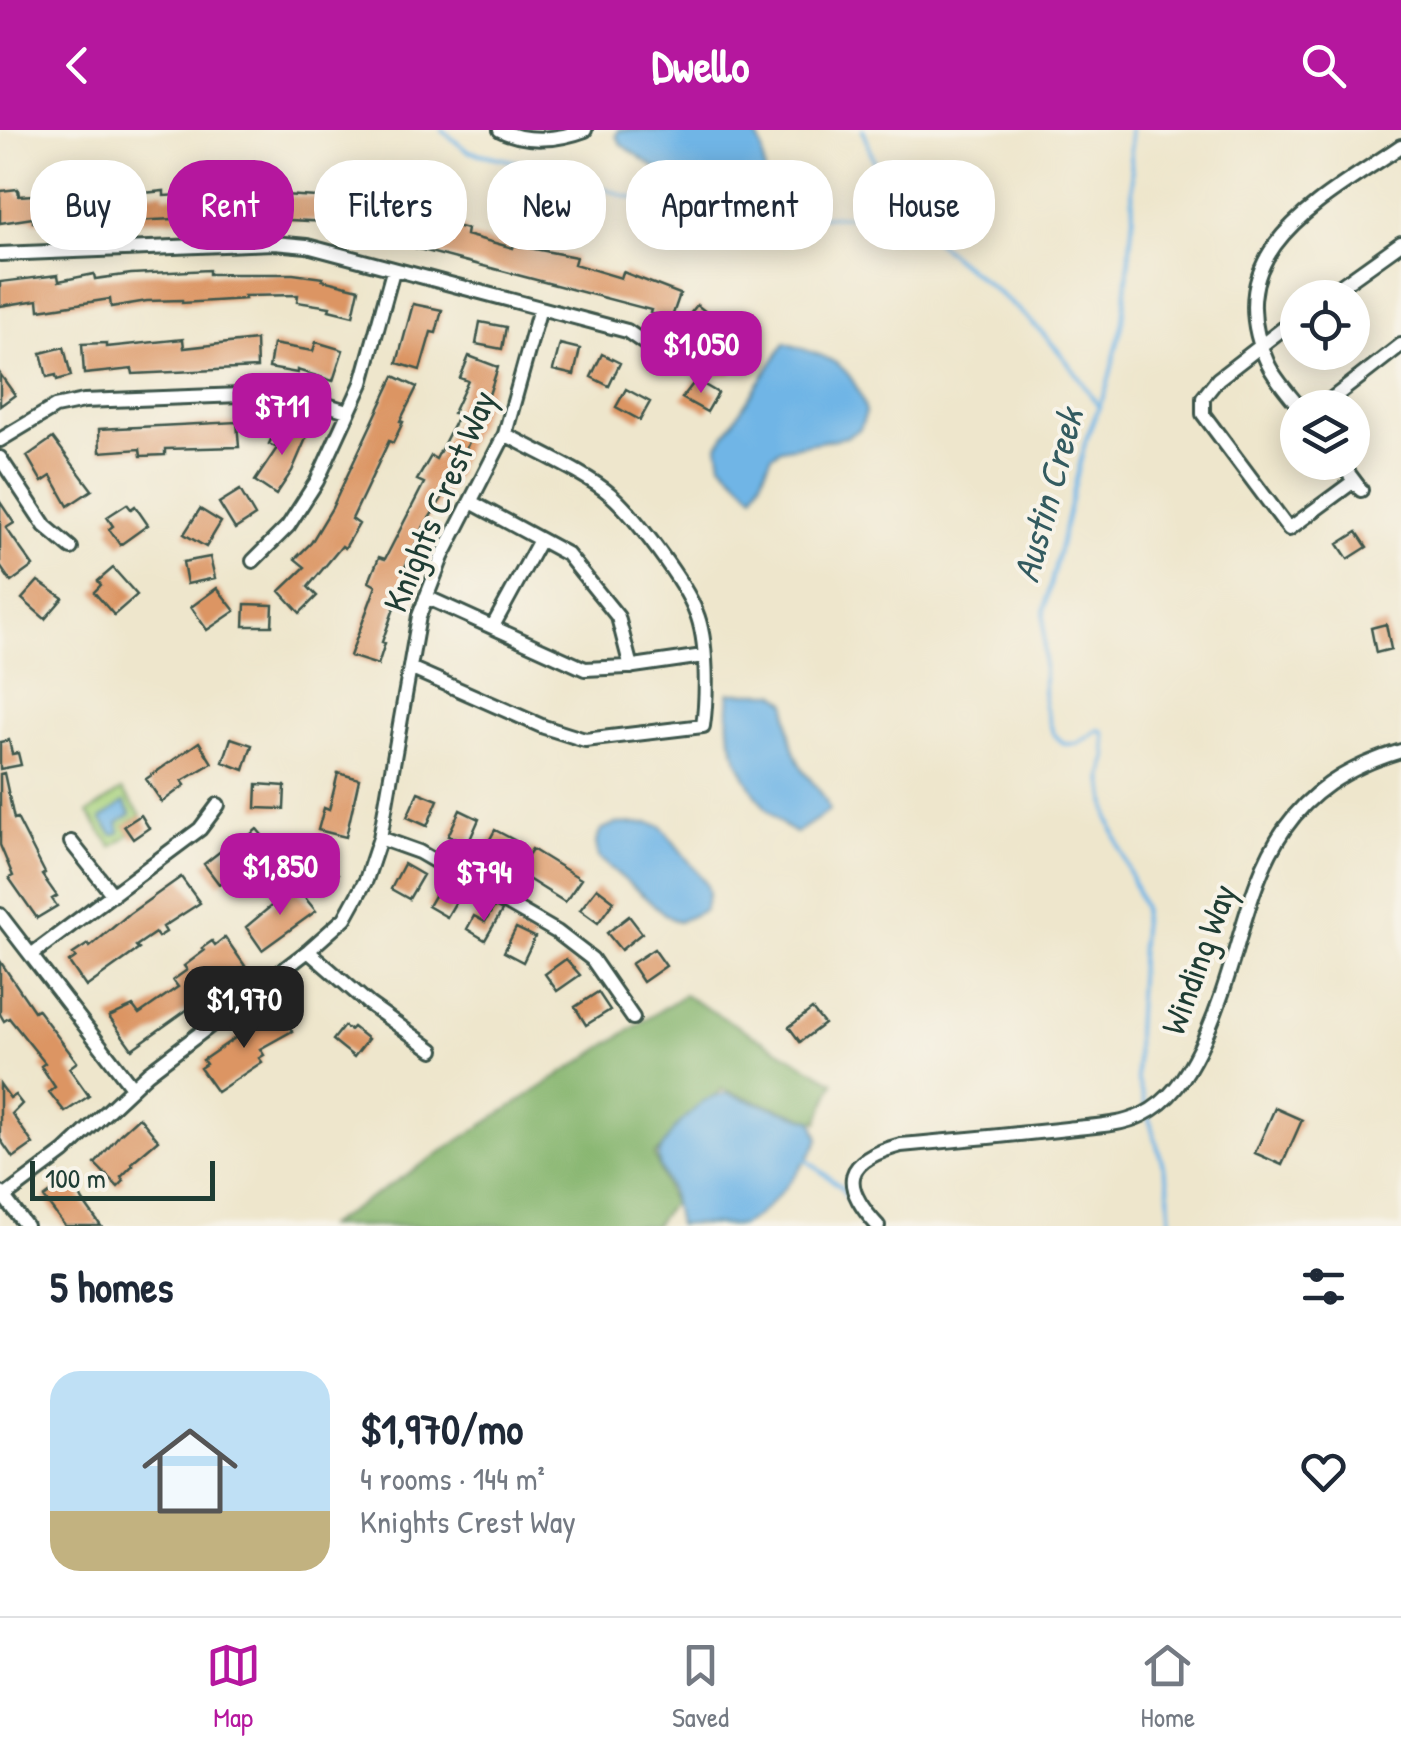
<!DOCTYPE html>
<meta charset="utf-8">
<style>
:root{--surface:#fff;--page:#f6f6f7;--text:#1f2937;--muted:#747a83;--line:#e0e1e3;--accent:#b5179e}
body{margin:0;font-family:"Patrick Hand",sans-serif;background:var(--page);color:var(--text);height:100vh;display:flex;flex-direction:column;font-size:38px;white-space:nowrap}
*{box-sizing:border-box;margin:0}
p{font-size:32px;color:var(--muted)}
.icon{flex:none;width:55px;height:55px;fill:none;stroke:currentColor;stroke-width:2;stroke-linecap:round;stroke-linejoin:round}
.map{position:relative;height:1096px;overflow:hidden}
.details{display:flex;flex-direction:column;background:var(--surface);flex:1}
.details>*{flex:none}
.top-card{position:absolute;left:30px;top:30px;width:1342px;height:90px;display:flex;gap:20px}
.fabs{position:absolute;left:1280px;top:150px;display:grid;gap:20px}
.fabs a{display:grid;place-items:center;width:90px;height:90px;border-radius:50%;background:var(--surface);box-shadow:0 5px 25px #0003;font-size:50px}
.scale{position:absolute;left:30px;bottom:25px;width:185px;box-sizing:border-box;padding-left:10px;border:5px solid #1f3d34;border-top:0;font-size:28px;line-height:35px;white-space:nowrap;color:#1f3d34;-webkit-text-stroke:8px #f7f3e8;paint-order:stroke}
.price{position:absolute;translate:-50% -85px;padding:0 22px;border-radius:20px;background:var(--accent);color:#fff;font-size:32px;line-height:65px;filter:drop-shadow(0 2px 5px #0008)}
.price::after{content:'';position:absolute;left:50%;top:60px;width:30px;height:22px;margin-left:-15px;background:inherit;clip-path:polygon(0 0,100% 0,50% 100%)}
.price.current{background:#222;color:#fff}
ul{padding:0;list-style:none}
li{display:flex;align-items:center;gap:30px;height:250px;padding:0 50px}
li span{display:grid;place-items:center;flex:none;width:280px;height:200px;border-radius:30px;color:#555}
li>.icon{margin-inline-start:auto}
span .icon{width:120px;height:120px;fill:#fffc;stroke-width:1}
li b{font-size:42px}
h2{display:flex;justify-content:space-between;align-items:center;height:120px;padding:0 50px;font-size:42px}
.tag{padding:0 35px;border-radius:40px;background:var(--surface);box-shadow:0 5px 25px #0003;font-size:35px;line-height:90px}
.tag.current{background:var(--accent);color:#fff}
header{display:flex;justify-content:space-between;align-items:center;height:130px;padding:0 50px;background:var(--accent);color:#fff;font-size:45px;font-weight:800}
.tabs{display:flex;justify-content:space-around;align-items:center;height:140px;border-top:2px solid var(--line);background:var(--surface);font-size:28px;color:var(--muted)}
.tabs a{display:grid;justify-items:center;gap:5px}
.tabs .current{color:var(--accent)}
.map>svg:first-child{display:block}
</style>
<header><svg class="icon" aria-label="back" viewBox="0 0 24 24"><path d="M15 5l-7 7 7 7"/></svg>Dwello<svg class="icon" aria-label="search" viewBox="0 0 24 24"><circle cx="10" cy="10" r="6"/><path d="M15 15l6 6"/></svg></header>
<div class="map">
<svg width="1401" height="1096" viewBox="0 0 1401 1096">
<rect width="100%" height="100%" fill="#f7f3e8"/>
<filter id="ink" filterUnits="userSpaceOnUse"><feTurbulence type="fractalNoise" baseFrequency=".01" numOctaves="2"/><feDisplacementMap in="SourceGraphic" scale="20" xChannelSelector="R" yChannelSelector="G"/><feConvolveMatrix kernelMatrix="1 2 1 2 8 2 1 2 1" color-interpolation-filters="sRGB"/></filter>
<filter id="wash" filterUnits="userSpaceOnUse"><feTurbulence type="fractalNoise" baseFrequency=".0048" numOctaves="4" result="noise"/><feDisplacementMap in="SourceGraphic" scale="40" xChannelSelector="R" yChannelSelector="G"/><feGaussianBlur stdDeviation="2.25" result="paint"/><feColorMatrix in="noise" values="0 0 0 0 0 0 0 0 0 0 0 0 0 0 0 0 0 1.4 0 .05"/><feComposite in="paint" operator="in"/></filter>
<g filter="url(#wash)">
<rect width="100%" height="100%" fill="#eee6cc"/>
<path fill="#a9d37f" stroke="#64885a" stroke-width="2.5" d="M122,660L141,685L125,696L130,704L112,717L88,683Z"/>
<path fill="#86b56e" stroke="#527951" stroke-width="2.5" d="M684,865L834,952L818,992L722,959L654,1025L672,1073L654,1096H327Z"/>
<path fill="#6fb5e6" stroke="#47798d" stroke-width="2.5" d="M618,0H755L762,19L768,70L765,77H759L738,57L722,50L670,48L622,15L616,6Z
M785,213C832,229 851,231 866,282L860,299L846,307L781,319L772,325L754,365L721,333L718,315Z
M729,563H776L787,573C788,595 790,619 802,638C811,653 826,664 829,681L796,703C765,689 736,637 730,604C727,591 730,576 729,563Z
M124,672L131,684L118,693L120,702L113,705L101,689Z
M648,693L661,696L706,753L709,763L704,780L678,792L667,786L598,727L596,712L601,700L614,694Z
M726,963L813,991L819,1009C808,1031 764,1089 740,1095C720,1096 697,1092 677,1095L671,1061L660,1037L658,1025L674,999L703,971Z"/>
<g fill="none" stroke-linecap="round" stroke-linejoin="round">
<path stroke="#6fb5e6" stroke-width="4" d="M442,0L467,21L567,43L624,66L734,85L874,87L918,94
M863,0C871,21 877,45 890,63C923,108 974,141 1015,177C1047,204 1076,241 1098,276
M1130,0L1133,87L1123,191L1107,257L1086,309L1044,481V573L1053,603L1064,614H1077L1099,600L1104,603L1107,625L1103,648L1109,689L1143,778L1136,902L1137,948L1168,1052L1171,1096
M804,1028L841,1057L864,1096"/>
</g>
<g id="blocks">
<path fill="#dc9564" d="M238,57L240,86L44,95V92H33V88L0,93V61L18,59L19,66L94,61L95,68L164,61V66L214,63V58Z
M260,59L284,60L283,65L335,68L336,64L363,71L361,76L407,91L408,86L444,93L467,99L466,105L513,118L514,115L576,127L574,134L621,148L623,142L680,164L671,190L650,183L651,180L327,95L328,92L270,89L271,85L260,84Z
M209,140V144H293L323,148L322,150L359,159L353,186L329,180L330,177L297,172L298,165L244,166L245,169L182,173V170L147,171L111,177L110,169L39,180L38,170L0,176V152L58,145L59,151L94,144L95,149L131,144Z
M413,174L442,180L436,203L431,202L420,240L397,233Z
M697,175L719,192L704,211L682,194Z
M480,192L506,197L502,219L476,214Z
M183,209L184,218L256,210L257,238L133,244L132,239L84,244L82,214L106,213V217Z
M316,212L343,220L333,251L297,240V243L269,238L273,214L313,221Z
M560,214L580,219L574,245L553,240Z
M64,217L71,246L57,250L56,245L47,247L41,223Z
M732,221V244L703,245V222Z
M602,224L620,233L609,256L591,247Z
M469,226L498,237L486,274L456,341L459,342L424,396L405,437L408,439L382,512L385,513L378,535L350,526L376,456L369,452L379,427L385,429L424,353L417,350L431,326L436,329L458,286L453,283L468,251L460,248Z
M0,244L15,265L0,276Z
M394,246L417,257L400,291L403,292L393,313L389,311L352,389L359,394L345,418L342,416L308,457L317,466L300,483L280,461L305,437L295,429L311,413L332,378Z
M696,250L718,263L707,282L682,268Z
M626,259L650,272L640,290L616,277Z
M237,292L239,317L165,319V325L141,326L140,319L100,322L99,299Z
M279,292L307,306L292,341L276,365L255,351L277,318L269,314Z
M53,308L92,360L68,376L51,346L42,352L27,326Z
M240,360L255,386L235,399L219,373Z
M0,372L14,393L6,398L33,436L11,452L0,436Z
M127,374L131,379L135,376L148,395L120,415L109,399L113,396L107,387Z
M200,379L221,392L206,417L184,404Z
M1357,402L1367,417L1348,429L1338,414Z
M210,427L215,448L187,454L183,432Z
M113,438L137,465L114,485L94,462L101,455L98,451Z
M38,451L63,468L45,489L22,469Z
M217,458L235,481L207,500L191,477Z
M245,474L273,475L272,496H244Z
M1386,494L1391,519L1376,523L1371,498Z
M231,608L252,615L244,640L223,632Z
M9,610L12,624L18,623L21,635L0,639V612Z
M199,612L212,633L182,651L185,655L162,672L146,649Z
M4,643L14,689L17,688L45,743L42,745L57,766L52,769L57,776L37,788L9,748L13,746L0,715V644Z
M338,643L359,649L346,707L318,700L324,678L329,680Z
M257,654L285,656L284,679L256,678Z
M418,662L438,670L427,696L407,687Z
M460,680L479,689L468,714L448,706Z
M141,685L149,698L133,709L124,696Z
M257,699L272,717L251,734L248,731L219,754L204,734L222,720L226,725Z
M495,700L514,710L500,734L482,724Z
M532,719L581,749L565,772L517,742Z
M317,729L338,744L326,762L304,747Z
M404,734L423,745L409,769L391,759Z
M181,747L200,773L163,797L166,802L158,807L155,803L136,816L139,819L86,857L69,832L76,827L73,824L88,814L90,817L129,784Z
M442,752L461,763L447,787L428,776Z
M295,756L316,781L262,820L246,797Z
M597,758L614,771L598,793L580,780Z
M494,777L502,781L485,810L467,799L474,786L485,792Z
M629,786L642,803L621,820L607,803Z
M516,798L535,807L523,832L504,822Z
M225,807L245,836L202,863L205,867L132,919L109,887L133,876L139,884L178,857L173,850L187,840L184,836L204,821L202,818L212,811L215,815Z
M654,819L666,836L643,852L631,834Z
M566,829L580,845L557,861L545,844Z
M0,831L34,881L37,879L77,932L69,938L89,966L65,982L49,962L55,957L41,936L45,933L9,888L4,891L0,884Z
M598,862L610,880L586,895L575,877Z
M277,879L292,901L260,919L264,925L259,928L262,932L217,962L200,938L206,934L203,930Z
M812,879L824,894L800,912L789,897Z
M344,896L350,900L353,897L368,909L354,927L333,910Z
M0,954L10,968L15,965L22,974L12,984L33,1014L13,1028L0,1009Z
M1275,978L1302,990L1282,1035L1255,1023Z
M139,987L158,1010L131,1033L133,1035L121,1047L124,1051L118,1057L95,1034L120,1004Z
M71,1048L83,1071L101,1096H65L44,1068Z"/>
</g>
</g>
<g filter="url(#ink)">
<use href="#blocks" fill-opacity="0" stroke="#3e564b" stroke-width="2.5"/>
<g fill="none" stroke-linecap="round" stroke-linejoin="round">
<g stroke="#3e564b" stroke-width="18">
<path id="minor" d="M500,0C526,13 558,10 585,0
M0,124L274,113L307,116L627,201L666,228
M1324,168L1401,113
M1298,187L1218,249L1203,268V284L1289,399L1354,351
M1300,278C1289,264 1275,249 1268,234C1215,119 1323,70 1401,16
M1320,278L1401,215
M0,310L55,277L84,271L269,264L308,269L347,281
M0,328L45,396L71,418
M1340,332L1361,360
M471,372L567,424L618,487L631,537
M253,431L288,396L317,351L362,253L393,141
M426,467L585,539L627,537L703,526
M493,496L540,410
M410,538L544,597L585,610L703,596C707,567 708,510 696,482C685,453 635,386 611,365C586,343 535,321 505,304
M380,708L419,722L557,802L592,829L633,888
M71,712L113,765
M0,785L132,957
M308,821L369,874L433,920
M31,825L200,699L218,675
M1,1063L26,1096
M4,1067L64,1022L148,943L308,821L345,788L366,750L380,708L419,486L442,427L505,304L540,178
M878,1096C838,1053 845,1030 901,1015C957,1010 1012,1005 1067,999C1092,996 1119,996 1142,985C1171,971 1186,946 1200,918C1261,792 1237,670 1401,621"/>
</g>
<use href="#minor" stroke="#fff" stroke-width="12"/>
</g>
</g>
<g text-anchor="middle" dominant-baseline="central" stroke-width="8" stroke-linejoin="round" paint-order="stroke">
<g font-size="35" fill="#1f3d34" stroke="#f7f3e8">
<text transform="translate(439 371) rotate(-67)">Knights Crest Way</text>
<text transform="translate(1198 829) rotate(-70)">Winding Way</text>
</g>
<g font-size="38" font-style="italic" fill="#335b60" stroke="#f7f3e8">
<text transform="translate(1047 365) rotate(-75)">Austin Creek</text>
</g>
</g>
</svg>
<div class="fabs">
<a><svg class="icon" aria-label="locate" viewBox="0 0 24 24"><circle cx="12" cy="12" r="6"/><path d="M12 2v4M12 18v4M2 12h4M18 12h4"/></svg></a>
<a><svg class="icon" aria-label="layers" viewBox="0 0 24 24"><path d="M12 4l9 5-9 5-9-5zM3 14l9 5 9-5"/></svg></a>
</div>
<div class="scale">100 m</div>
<b class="price" style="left:701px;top:266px">$1,050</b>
<b class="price" style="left:282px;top:328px">$711</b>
<b class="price" style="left:280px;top:788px">$1,850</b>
<b class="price" style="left:484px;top:794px">$794</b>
<b class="price current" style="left:244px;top:921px">$1,970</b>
<div class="top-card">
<a class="tag">Buy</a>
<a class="tag current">Rent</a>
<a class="tag">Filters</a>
<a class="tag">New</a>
<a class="tag">Apartment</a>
<a class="tag">House</a>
</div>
</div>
<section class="details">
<h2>5 homes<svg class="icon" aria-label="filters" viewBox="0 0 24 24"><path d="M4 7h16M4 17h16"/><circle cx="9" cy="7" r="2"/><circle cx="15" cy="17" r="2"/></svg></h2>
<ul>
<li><span style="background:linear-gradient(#bfe0f5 70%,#c2b280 0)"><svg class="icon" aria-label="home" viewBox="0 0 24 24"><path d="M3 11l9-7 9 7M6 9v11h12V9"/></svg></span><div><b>$1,970/mo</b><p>4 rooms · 144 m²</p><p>Knights Crest Way</p></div><svg class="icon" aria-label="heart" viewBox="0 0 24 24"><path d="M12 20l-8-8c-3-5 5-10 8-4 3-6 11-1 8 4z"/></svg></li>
</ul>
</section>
<nav class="tabs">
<a class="current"><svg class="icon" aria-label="map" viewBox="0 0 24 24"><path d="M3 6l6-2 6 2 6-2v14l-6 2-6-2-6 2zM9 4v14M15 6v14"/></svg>Map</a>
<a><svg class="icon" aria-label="saved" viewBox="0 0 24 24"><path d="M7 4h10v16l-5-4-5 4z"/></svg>Saved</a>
<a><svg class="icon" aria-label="home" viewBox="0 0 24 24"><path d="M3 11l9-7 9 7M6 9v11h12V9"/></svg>Home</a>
</nav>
